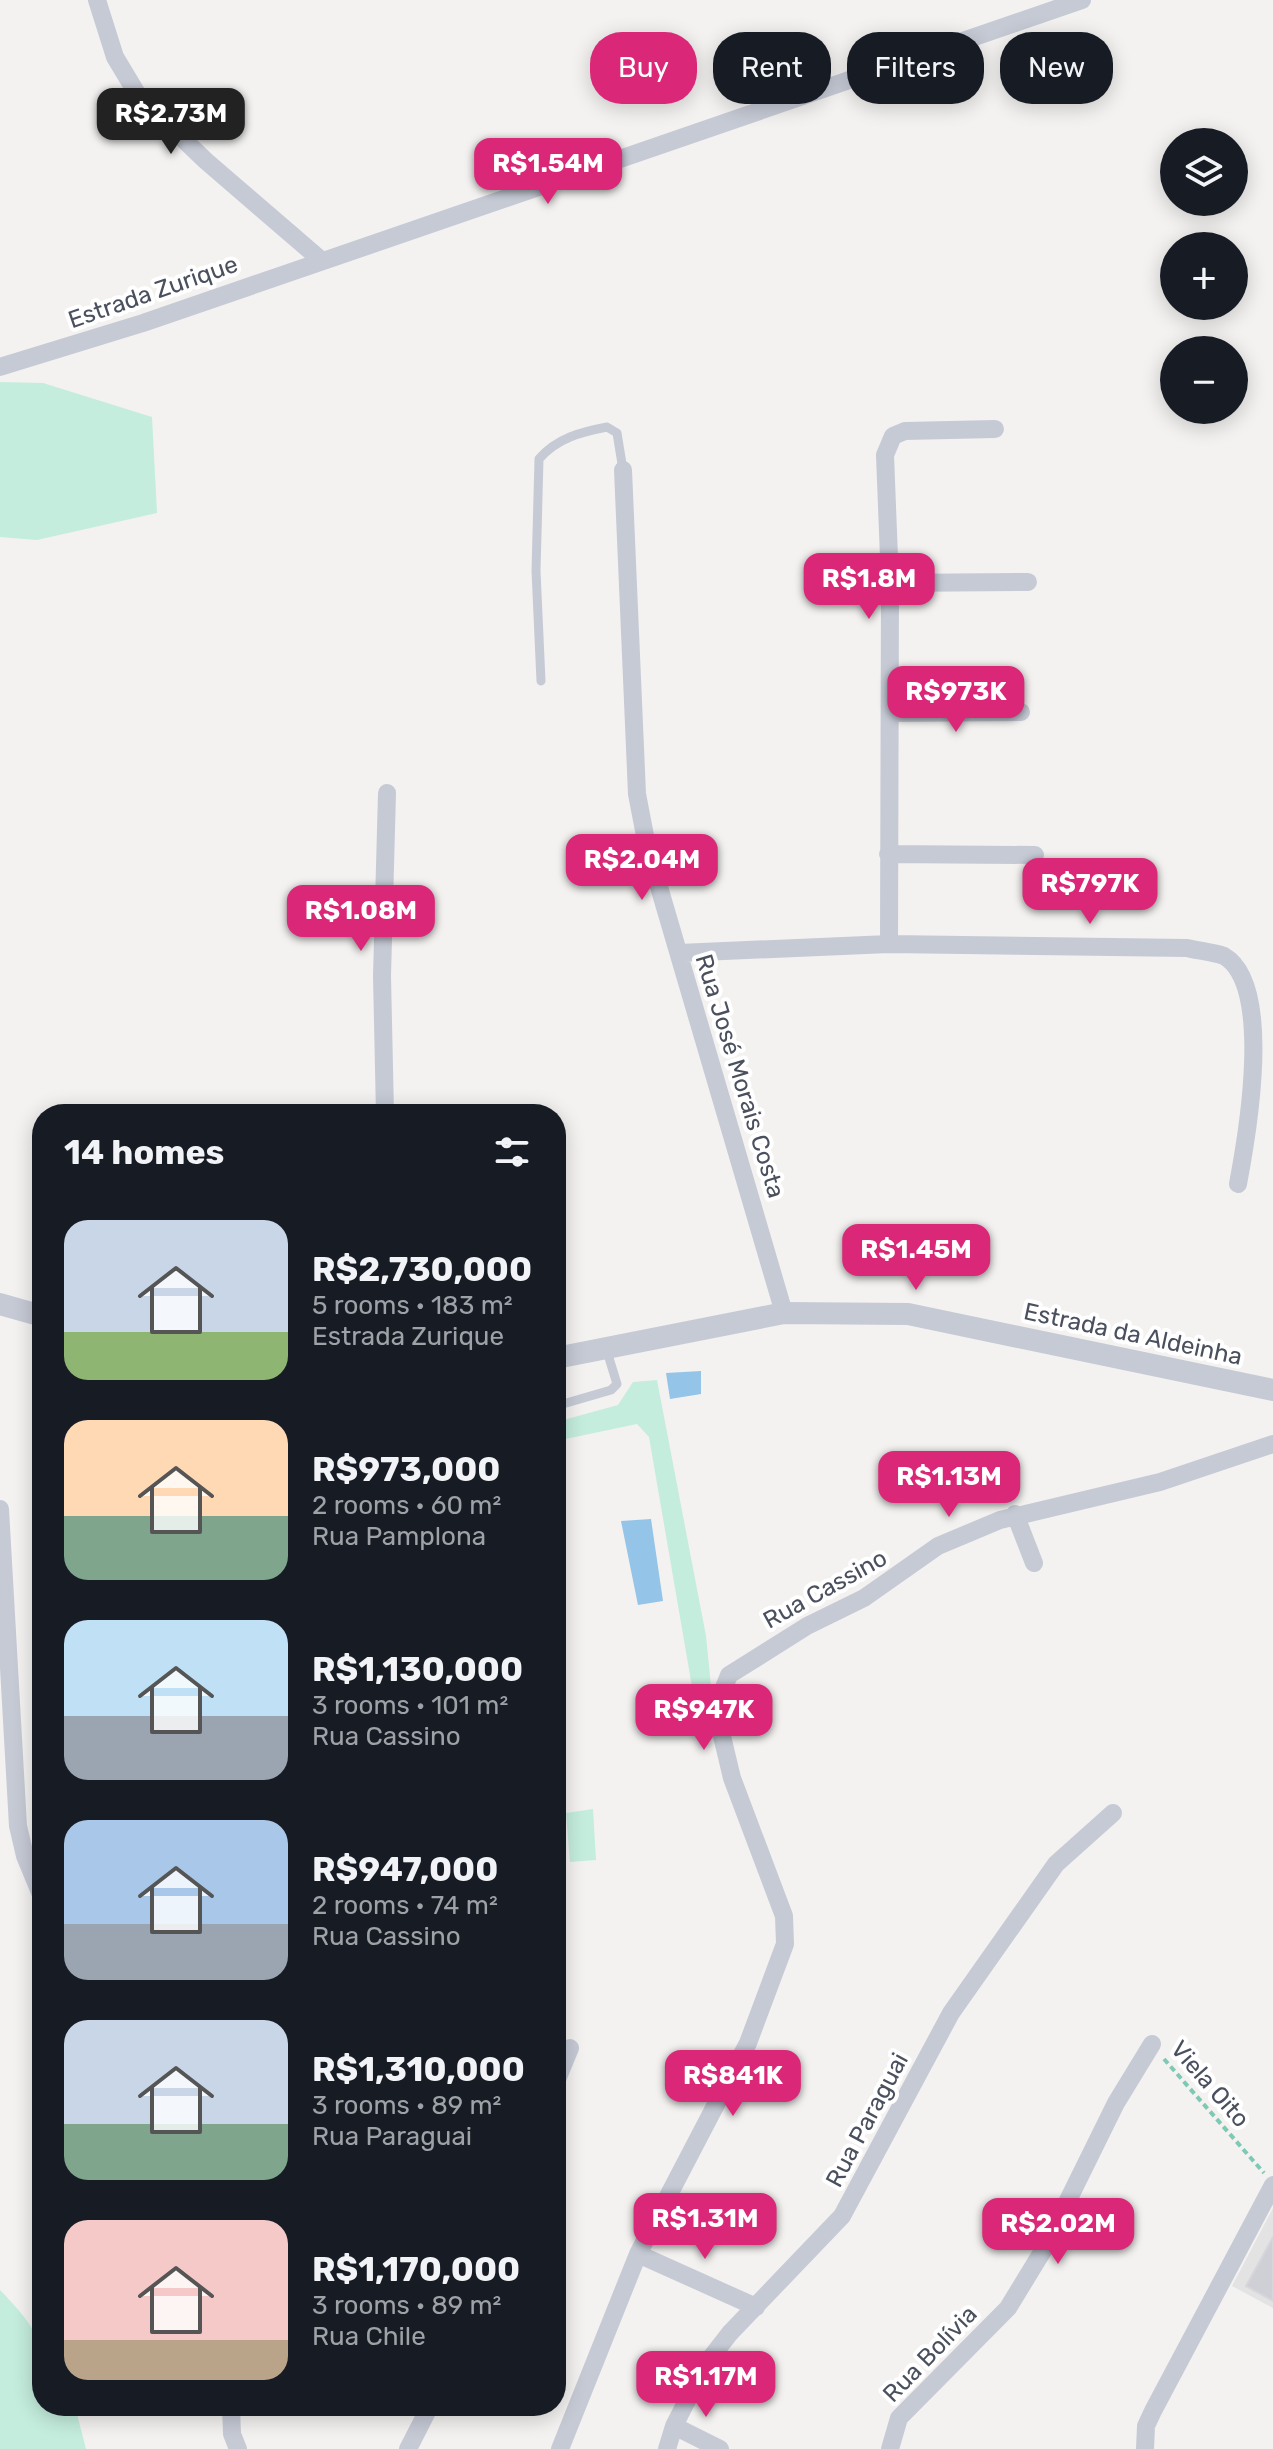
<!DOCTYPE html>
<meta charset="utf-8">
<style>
:root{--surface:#171b24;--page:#242831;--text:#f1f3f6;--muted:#9ea1a6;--accent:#db2777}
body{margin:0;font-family:Rubik,sans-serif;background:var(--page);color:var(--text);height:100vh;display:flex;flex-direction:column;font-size:30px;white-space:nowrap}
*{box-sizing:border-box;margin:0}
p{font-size:26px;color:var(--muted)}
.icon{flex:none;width:44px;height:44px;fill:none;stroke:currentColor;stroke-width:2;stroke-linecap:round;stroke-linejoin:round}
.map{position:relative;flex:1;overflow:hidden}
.sheet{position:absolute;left:32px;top:1104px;width:534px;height:1312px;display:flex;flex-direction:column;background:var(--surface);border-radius:32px;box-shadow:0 4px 20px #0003}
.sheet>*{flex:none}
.guide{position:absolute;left:590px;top:32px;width:562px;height:72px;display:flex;gap:16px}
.buttons{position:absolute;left:1160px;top:128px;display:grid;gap:16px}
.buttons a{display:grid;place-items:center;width:88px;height:88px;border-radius:50%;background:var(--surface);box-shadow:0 4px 20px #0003;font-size:40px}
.price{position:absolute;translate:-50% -68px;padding:0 18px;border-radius:16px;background:var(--accent);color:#fff;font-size:26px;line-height:52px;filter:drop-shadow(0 2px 4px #0008)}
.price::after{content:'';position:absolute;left:50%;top:48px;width:24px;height:18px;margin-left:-12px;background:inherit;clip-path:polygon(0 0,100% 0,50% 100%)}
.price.active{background:#222;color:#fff}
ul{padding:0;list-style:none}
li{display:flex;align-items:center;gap:24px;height:200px;padding:0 32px}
li span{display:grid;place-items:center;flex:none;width:224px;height:160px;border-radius:24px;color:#555}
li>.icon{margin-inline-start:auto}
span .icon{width:96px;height:96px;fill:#fffc;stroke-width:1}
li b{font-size:34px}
h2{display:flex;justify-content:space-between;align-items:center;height:96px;padding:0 32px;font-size:34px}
.tag{padding:0 28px;border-radius:32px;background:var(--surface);box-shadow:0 4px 20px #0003;font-size:28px;line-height:72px}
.tag.active{background:var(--accent);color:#fff}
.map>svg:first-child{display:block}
</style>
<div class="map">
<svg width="1273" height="2449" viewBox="0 0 1273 2449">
<rect width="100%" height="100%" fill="#f3f2f1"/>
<path fill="#e4e3e3" d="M1273,2208V2308L1232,2286Z"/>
<path fill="#c4eddd" d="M0,382L43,383L152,417L157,513L37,540L0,537Z
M657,1380L706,1636L711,1686L707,1714L696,1710L649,1437L637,1424L556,1441V1422L618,1405L633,1382Z
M593,1809L596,1860L570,1862L566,1813Z
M0,2290C46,2338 42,2342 42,2406H75L86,2449H0Z"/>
<path fill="#94c4e7" d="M701,1371V1394L670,1399L666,1373Z
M651,1519L663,1601L638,1605L621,1521Z"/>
<path fill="#cfd0d5" stroke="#d6d6dc" stroke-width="2" d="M1273,2237V2301L1246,2286Z"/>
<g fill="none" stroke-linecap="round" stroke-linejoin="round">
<path stroke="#7ec9b4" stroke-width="4" stroke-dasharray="6 4" stroke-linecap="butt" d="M1164,2059L1264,2173"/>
<path stroke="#c6cad5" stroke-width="9" d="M541,681L536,571L539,459C557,438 581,432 607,427L617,433L623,470
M556,1406L611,1390L617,1384L606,1348"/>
<path stroke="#c6cad5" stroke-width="18" d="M97,0L115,57L139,97L206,161L321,260
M0,367L143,323L1082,0
M623,470L637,794L647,846L784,1313
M890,583L1028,582
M891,713L1021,712
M888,854L1035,855
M889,944L890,583L885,455L893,436L905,431L995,429
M679,953L889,944L1187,948C1199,951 1213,952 1224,956C1273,984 1248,1131 1238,1184
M385,1114L382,976L387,793
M0,1509L18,1826L25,1856L42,1897
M1015,1514L1034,1563
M556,2082L570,2048
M638,2254L756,2307
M231,2406L232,2434L238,2449
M674,2426L720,2449
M408,2449L430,2406
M560,2449L638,2254L748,2043L785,1944L784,1916L732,1778L721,1732L719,1700L729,1675L807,1626L864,1598L938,1546L1000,1520L1160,1482L1273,1444
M667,2449L674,2426L705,2365L730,2333L842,2216L951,2013L1056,1864L1113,1813
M890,2449L899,2418L1008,2308L1044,2249L1116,2103L1152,2044
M1145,2449L1146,2426L1153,2411L1273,2185"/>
<path stroke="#c6cad5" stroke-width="22" d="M0,1304L42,1316
M556,1358L784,1313L908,1314L1273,1390"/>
</g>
<g text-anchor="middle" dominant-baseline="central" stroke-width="8" stroke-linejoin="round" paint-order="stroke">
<g font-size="24" fill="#4a505e" stroke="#fff">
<text transform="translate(153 292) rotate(-19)">Estrada Zurique</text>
<text transform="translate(740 1076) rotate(73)">Rua José Morais Costa</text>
<text transform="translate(1133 1334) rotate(12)">Estrada da Aldeinha</text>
<text transform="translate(825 1589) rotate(-29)">Rua Cassino</text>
<text transform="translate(1210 2084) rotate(49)">Viela Oito</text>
<text transform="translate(867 2120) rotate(-62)">Rua Paraguai</text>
<text transform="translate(930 2354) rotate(-46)">Rua Bolívia</text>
</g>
</g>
</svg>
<div class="buttons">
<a><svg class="icon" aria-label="layers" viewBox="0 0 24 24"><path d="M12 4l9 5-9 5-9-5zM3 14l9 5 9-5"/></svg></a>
<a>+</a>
<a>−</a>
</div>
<b class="price active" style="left:171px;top:156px">R$2.73M</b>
<b class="price" style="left:548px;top:206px">R$1.54M</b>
<b class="price" style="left:869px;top:621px">R$1.8M</b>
<b class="price" style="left:956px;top:734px">R$973K</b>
<b class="price" style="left:642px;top:902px">R$2.04M</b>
<b class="price" style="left:1090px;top:926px">R$797K</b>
<b class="price" style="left:361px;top:953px">R$1.08M</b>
<b class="price" style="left:916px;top:1292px">R$1.45M</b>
<b class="price" style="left:949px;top:1519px">R$1.13M</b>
<b class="price" style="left:704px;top:1752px">R$947K</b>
<b class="price" style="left:733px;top:2118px">R$841K</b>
<b class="price" style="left:705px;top:2261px">R$1.31M</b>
<b class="price" style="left:1058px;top:2266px">R$2.02M</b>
<b class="price" style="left:706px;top:2419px">R$1.17M</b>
<div class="guide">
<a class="tag active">Buy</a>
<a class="tag">Rent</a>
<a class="tag">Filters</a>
<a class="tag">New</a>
</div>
<section class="sheet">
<h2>14 homes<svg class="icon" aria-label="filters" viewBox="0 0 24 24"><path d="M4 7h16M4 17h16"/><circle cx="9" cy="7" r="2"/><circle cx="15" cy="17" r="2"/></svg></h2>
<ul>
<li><span style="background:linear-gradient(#c9d6e8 70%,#8fb573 0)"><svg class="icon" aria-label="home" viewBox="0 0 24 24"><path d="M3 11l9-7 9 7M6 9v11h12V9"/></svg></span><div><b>R$2,730,000</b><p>5 rooms · 183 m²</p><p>Estrada Zurique</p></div></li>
<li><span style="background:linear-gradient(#ffd9b3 60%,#7fa58c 0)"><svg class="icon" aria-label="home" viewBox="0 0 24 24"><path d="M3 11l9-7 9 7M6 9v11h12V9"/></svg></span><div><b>R$973,000</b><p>2 rooms · 60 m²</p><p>Rua Pamplona</p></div></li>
<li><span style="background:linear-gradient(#bfe0f5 60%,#9aa5b1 0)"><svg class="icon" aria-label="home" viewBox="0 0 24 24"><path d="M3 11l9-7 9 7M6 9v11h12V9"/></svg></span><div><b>R$1,130,000</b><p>3 rooms · 101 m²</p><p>Rua Cassino</p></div></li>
<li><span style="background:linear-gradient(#a9c7e8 65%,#9aa5b1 0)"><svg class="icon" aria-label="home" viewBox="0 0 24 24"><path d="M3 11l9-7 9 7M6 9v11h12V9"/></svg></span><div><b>R$947,000</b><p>2 rooms · 74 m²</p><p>Rua Cassino</p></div></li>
<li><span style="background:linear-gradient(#c9d6e8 65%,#7fa58c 0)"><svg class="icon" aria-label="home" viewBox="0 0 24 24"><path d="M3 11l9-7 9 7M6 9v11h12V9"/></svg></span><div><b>R$1,310,000</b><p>3 rooms · 89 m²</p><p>Rua Paraguai</p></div></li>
<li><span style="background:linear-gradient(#f6c9c9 75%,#b9a48a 0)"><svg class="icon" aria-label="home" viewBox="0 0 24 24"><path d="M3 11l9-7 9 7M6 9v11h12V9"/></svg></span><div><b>R$1,170,000</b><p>3 rooms · 89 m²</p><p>Rua Chile</p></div></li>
</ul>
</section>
</div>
